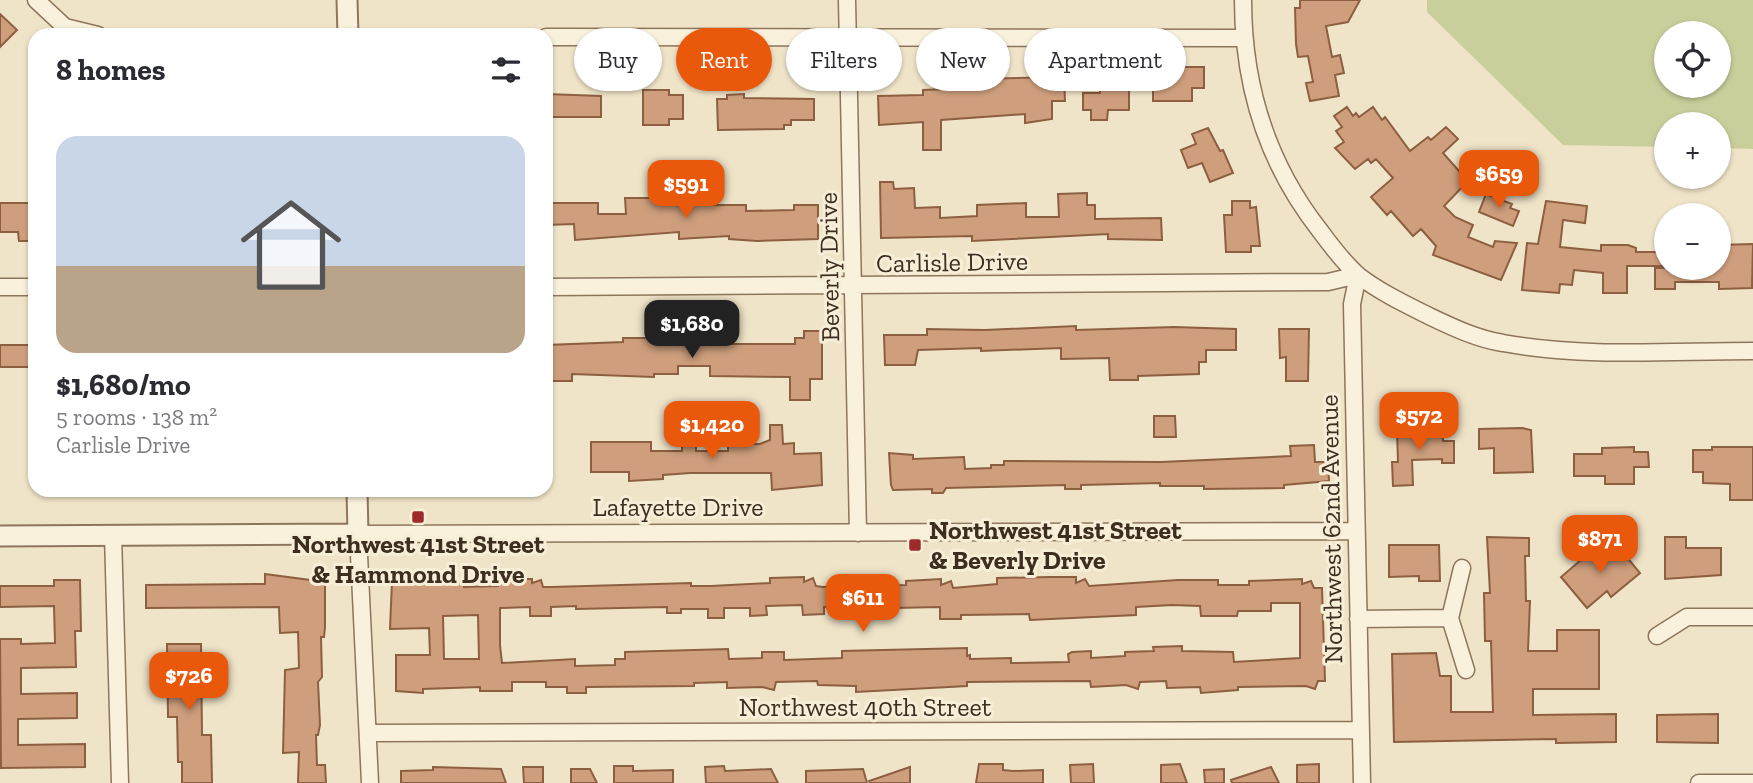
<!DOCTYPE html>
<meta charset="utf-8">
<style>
:root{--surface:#fff;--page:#f7f7f7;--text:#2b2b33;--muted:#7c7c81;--accent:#ea580c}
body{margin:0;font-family:"Zilla Slab",serif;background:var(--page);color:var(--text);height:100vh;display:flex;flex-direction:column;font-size:26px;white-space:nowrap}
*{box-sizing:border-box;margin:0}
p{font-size:23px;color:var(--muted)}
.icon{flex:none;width:38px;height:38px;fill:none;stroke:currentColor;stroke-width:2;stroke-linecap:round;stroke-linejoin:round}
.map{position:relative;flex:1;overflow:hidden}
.panel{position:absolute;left:28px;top:28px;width:525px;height:469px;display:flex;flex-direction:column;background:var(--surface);border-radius:21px;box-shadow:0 2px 5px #0004}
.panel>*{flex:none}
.guide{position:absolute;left:574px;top:28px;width:665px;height:63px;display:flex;gap:14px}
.controls{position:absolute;left:1654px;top:21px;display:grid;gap:14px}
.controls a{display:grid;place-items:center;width:77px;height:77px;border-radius:50%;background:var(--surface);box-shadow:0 2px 5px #0004;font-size:35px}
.price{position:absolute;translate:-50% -60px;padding:0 16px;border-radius:14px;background:var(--accent);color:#fff;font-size:23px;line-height:46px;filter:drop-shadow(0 2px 4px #0008)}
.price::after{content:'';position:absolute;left:50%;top:42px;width:21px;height:16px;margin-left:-10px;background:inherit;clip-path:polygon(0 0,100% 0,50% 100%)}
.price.current{background:#222;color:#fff}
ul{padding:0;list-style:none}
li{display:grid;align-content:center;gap:14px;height:371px;padding:0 28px}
li span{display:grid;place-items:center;height:217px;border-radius:21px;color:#555}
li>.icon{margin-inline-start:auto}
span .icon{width:126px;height:126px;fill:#fffc;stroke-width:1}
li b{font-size:30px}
h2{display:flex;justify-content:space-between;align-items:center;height:84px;padding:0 28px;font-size:30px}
.chip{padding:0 24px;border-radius:32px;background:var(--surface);box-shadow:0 2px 5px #0004;font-size:24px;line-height:63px}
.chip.current{background:var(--accent);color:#fff}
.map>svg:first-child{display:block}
</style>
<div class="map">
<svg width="1753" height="783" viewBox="0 0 1753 783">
<rect width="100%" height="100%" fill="#f0e4c8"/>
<path fill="#c9cf9b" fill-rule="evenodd" d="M1427,0H1753V149L1719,148L1718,124H1666V147L1563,145L1427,12ZM1666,33H1718V86H1666Z"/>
<path fill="#cf9f7d" stroke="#8d5f41" stroke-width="2" fill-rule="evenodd" d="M1300,0H1360L1348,22L1326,26L1332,57L1340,55L1344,73L1335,75L1339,96L1310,101L1306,83L1313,82L1308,56L1298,57L1296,44L1295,8H1300Z
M0,14L17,30L0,47Z
M1171,67H1204V88H1192V101H1153V70H1171Z
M1064,77L1065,101H1052V119L1025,123V114L941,120V150H923V122L879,125L878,96L923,95V90L967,88V84L976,83V79Z
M1110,78H1129V110H1108L1107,120H1091V110H1083V93H1100V86H1110Z
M643,90H669V95H683V119H669V125H643Z
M546,94L601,96V117H546Z
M744,94V98L814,99V120H791V125H784V129L718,130L717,99H727V95Z
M1347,107L1353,116L1356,113L1359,117L1373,107L1382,120L1385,117L1410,151L1428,137L1431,140L1446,127L1458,139L1443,153L1468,181L1444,206L1455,217L1473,225L1468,237L1493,247L1495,241L1517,243L1501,280L1433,255L1436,246L1421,229L1413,236L1391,211L1387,215L1371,197L1393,178L1376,159L1371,163L1368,159L1355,169L1335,148L1344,142L1336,131L1342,127L1334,116Z
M1208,128L1220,151L1223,150L1233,173L1210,182L1202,163L1188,168L1181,150L1196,144L1192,134Z
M880,182H893L894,189L914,188L915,208L940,207V218L977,216V205L1026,203V217H1059L1058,194L1087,193V205H1095V219L1161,218L1162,240L1108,239V234L972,241V236L881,238Z
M653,193H668V198L706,197L707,205H746V211L794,210V205H818V239L757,241L729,239V236L679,239V232L575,240L574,224L546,225V203H598V214H626L625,198H653Z
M1486,194L1512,204L1510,208L1519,211L1513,226L1479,212Z
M1232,201H1250V208L1256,207L1260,246H1251V252H1226L1224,215H1232Z
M1546,201L1587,206L1585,223L1563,220L1560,247L1601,251V245H1628L1636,248V252H1666V266H1627V293H1603V273L1574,270L1572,285L1560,284L1559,293L1522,290L1527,243L1538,244Z
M0,203H35V241H19L18,232H0Z
M1753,244L1752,288L1719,289V282H1675V289H1655V268H1719L1718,245Z
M1076,326V330L1174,327L1236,329V350H1206V362H1199V374L1138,376V380H1110L1109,358L1061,359V348L981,351V348L918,350L915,365H885L884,335H927V329L985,330Z
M1279,329H1309L1308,381H1286V357L1280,358Z
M804,331H822V379H810V400H790V377L710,376V366H678V374H654V377L572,374V381H546V345L623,342V338H654V344H795V338H804Z
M0,345H35V367H0Z
M1154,416H1175L1176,437H1154Z
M770,425H782L783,444L794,443V454L821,453L822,485L772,490L771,473H690L663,475V479L629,481V472H591V442H651V451H682V441H696V451H728V444H760L770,440Z
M1522,428L1531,430L1533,472L1494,473V448L1479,449V429Z
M1443,429V441H1454V463H1442V459L1412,460L1413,485L1393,486L1392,462H1398L1397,430Z
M1314,445L1315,462H1328L1329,481L1284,485V488L1204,489V486H1160V483L1081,485V489H1065V485L946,488L943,493H932V489L893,490L891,485L889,453L913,455V459L964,457L965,469L991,468V465H1004V461L1161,462L1291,456L1290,446Z
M1634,447V452H1648L1649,467H1634V484H1605V476H1574V454H1602V448Z
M1712,447H1753V500H1730V484L1703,483V472H1693V450H1712Z
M1487,537L1529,538V556H1525L1526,601H1530L1528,651H1557V630H1599V689H1533V715L1616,714V742L1556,743V739L1394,742L1392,654L1436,653L1440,676H1451V712H1493L1491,641H1485L1484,593H1490Z
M1665,537H1686V548H1721V575L1665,579Z
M1603,541L1619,560L1625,555L1640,573L1611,597L1607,591L1587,608L1561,577Z
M1389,545H1439L1440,581H1419V576L1389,577Z
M265,574L325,582V627L324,637H321L322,677L318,682L320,725L318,735H316L317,765H325L326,783H298L299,752L283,753L285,670L299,668L298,632L280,633L279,607L146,608V585L265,584Z
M804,577V582L813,578L816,586L823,587L906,585V581L941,579V585L951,581L953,588L997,584V578L1050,577H1076V583L1085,579L1089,586L1178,580H1218V585H1249V581L1302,579V584L1311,581L1314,588H1322L1325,681H1318L1315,689L1306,686L1238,687V690L1201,693L1200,687L1167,688L1166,681L1140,682L1138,689L1126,685L1091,687L1090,681L967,682V686L856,692V686L818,685L817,681L776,682L774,690L762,687L727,688V682L694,683V686L586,687V693H567V687H546V682H512V691H480V687L423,689V693L396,691V655H430L429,628L390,629L392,581L464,583V587L498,586V579H532V583L541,580L543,587H551L691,583V586H711L770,583V578ZM1271,603H1300V658L1234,662L1233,652L1182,651V646L1153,647L1154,651L1125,652V656L1091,658V651L1072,652L1068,654L1069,662L1011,663V658L970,659V655L967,656V648L842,651V658L784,660V652H762V658L729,659L728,649L625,652V659H615V665L575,666V659L502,663L500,645V608L530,607V616H551V607L576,606V609L667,607V613H681V609H708V618H724V608H750V616L767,615L766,606L802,605L803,615L824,614V607L848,606L849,609L940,607V619H961V615L1029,614L1030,620L1136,615V607L1172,605L1200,606L1201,616H1237L1238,611H1271ZM478,615L479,659H444L443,616Z
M54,580H80L81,631H75L76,667L21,668V694L77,693V718L18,719V745L85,744V767L1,768L0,639H21V644L55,643L54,606L0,607V586H54Z
M167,644H201L202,735H211L212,783H182V762H178L177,717H168Z
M1718,714V743L1657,742V715Z
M979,764H1003V770L1013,771L1043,770V783H976Z
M1093,764L1094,783H1071L1070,765Z
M1180,764L1187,783H1161V765Z
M1319,764V783H1297V765Z
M614,766H633V771L673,770V783H614Z
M724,766L725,771L771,769L778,783H706L705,767Z
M433,767L501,769L506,783H401V771L433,770Z
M523,767H543V783H524Z
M910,767V783H870L869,781Z
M1271,767L1279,783H1232L1231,780Z
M571,769H590L597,783H571Z
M863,769L867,783H806V771Z
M1224,769V783H1205L1204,770Z"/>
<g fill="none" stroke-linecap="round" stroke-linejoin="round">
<g stroke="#8d765c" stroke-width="19">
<path id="minor" d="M36,0L65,27L98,35
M847,0L858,533
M1243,0C1243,86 1267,164 1321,232C1332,247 1345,264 1359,276C1380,292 1405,304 1429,316C1452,327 1477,339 1503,343C1585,358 1670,351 1753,351
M546,37L1243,38
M0,287H35
M546,287L1328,282L1358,275L1352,304L1362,783
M113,535L120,783
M1462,568L1450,618L1466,670
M1358,619L1450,618
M1657,636L1687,617H1753
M370,733L1360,730
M370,783L358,534L1356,531
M1699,783H1753"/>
</g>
<g stroke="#8d765c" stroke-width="23">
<path id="tertiary" d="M347,0L348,35
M0,536L358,534L357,490"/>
</g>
<use href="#minor" stroke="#faf1dc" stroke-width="16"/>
<use href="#tertiary" stroke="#faf1dc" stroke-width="19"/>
</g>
<g fill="#9e2a2b" stroke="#f7eed8" stroke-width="2.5">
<rect x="411" y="510" width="14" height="14" rx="3.5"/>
<rect x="908" y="538" width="14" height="14" rx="3.5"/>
</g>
<g text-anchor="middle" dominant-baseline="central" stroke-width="6" stroke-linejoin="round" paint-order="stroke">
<g font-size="26" fill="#3d2e20" stroke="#f7eed8">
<text transform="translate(952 262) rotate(-1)">Carlisle Drive</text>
<text transform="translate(829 267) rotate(-91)">Beverly Drive</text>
<text x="678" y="507">Lafayette Drive</text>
<text transform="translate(1331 529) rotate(-91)">Northwest 62nd Avenue</text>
<text x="865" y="707">Northwest 40th Street</text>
</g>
<g font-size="26" font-weight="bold" fill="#3d2e20" stroke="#f7eed8" text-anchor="start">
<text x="929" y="530">Northwest 41st Street<tspan x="929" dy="30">&amp; Beverly Drive</tspan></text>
<text x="418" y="544" text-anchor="middle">Northwest 41st Street<tspan x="418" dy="30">&amp; Hammond Drive</tspan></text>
</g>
</g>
</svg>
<div class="controls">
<a><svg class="icon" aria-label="locate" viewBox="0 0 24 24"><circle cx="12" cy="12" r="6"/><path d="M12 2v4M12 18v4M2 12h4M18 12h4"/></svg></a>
<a>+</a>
<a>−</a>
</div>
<b class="price" style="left:1499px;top:210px">$659</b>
<b class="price" style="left:686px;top:220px">$591</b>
<b class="price current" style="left:692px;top:360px">$1,680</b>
<b class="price" style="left:1419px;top:452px">$572</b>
<b class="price" style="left:712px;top:461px">$1,420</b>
<b class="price" style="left:1600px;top:575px">$871</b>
<b class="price" style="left:863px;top:634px">$611</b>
<b class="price" style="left:189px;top:712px">$726</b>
<div class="guide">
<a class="chip">Buy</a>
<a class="chip current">Rent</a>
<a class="chip">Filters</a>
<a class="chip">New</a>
<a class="chip">Apartment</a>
</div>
<section class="panel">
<h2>8 homes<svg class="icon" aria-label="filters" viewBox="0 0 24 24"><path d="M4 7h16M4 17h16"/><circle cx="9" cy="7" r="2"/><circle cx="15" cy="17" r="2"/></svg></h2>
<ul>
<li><span style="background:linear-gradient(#c9d6e8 60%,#b9a48a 0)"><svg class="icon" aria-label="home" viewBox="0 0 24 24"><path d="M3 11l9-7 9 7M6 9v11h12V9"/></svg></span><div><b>$1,680/mo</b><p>5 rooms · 138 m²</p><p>Carlisle Drive</p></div></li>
</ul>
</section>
</div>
